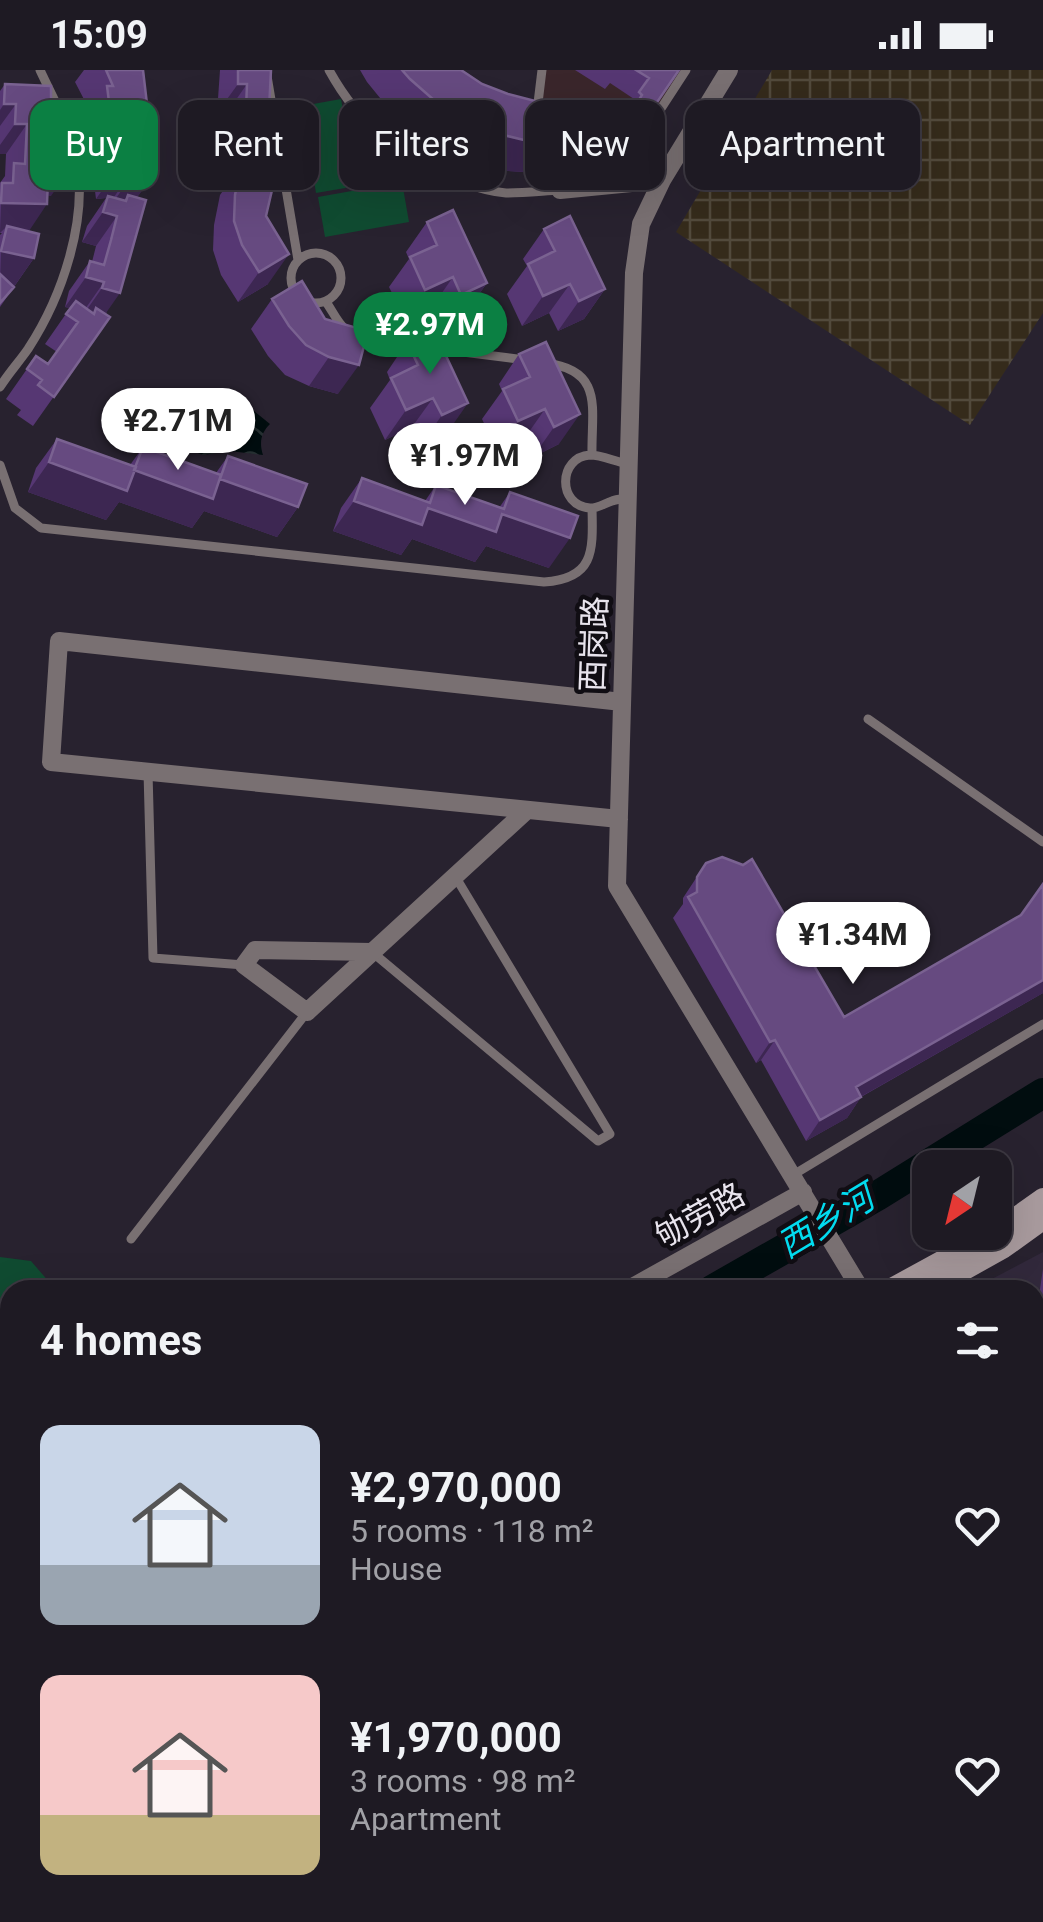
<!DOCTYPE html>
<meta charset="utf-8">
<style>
:root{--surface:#1e1a23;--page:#26232b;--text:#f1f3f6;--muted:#a1a1a6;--line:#3c3841;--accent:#0b8043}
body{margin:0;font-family:Roboto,"Noto Sans SC",sans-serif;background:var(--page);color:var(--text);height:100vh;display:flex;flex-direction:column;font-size:38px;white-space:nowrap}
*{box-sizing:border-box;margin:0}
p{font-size:32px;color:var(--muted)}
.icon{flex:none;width:55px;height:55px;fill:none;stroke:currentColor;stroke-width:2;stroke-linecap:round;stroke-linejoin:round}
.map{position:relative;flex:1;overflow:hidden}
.sheet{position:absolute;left:0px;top:1210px;width:1045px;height:642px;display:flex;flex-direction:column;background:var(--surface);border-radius:30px 30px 0 0;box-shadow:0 10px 40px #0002,0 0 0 2px var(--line)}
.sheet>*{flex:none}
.banner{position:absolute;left:30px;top:30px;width:985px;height:90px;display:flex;gap:20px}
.needle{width:65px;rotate:215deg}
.controls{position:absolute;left:912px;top:1080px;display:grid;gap:20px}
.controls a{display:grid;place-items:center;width:100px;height:100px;border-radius:20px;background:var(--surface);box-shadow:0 10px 40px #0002,0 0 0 2px var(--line);font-size:50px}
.price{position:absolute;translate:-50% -85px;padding:0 22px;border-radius:35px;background:#fff;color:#222;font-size:32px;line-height:65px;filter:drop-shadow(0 2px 5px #0008)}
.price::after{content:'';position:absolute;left:50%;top:60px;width:30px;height:22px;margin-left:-15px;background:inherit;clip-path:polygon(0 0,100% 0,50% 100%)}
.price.active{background:var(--accent);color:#fff}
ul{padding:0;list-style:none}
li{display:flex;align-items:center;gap:30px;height:250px;padding:0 40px}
li span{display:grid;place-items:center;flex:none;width:280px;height:200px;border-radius:20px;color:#555}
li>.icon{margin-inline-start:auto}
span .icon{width:120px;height:120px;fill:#fffc;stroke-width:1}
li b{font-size:42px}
h2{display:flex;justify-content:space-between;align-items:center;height:120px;padding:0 40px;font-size:42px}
.chip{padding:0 35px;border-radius:20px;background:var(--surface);box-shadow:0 10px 40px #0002,0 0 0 2px var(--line);font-size:35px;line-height:90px}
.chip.active{background:var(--accent);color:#fff}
.status{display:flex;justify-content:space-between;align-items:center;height:70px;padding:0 50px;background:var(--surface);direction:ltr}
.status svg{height:28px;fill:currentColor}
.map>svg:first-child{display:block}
</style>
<div class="status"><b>15:09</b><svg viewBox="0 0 49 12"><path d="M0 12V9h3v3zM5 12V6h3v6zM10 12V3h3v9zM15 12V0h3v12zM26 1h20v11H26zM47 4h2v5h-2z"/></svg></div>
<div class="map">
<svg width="1043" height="1852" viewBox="0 0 1043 1852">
<defs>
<pattern id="industrial-grid" width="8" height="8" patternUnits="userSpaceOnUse" patternTransform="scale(2.5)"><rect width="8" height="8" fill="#352b1b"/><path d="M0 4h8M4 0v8" fill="none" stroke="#524a3c"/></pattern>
<pattern id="water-waves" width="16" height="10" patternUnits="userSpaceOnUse" patternTransform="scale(2.5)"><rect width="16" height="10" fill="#010d0f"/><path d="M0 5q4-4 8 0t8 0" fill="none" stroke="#263032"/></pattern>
</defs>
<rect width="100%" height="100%" fill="#28222f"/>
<path fill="#32293c" d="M1043,1182V1255L1035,1254V1220H971Z
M487,1843V1842L682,1843L681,1846L653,1852H489Z"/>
<path fill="url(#industrial-grid)" d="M772,0H1043V243L970,355L676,162Z
M0,1577L10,1579V1842H299L301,1852H0Z
M340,1843H487L489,1852H342Z"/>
<path fill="#3a262b" d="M542,0H686L647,60L652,97L646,102L611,107L560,120L538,33Z"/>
<path fill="#104b31" d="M341,29L357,116L316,123L302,36Z
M402,112L409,152L325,167L318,127Z
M0,1187L31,1191L56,1220H10V1402H0Z"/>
<path fill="url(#water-waves)" d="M237,327L270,354C261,363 259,372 263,385L230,381L203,385L177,375L207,342L223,338Z"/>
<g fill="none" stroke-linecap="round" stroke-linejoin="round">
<path stroke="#010d0f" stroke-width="30" d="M712,1220L877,1126L1043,1023
M0,1461H10"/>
<path stroke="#797072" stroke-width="9" d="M266,0L298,190
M329,0C358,53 403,93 461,112C475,117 491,122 506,123C524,123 542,121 560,120L553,76
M542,43L538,33L542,0
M661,108C649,93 641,78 647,60L686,0
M291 208a25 25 0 1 1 50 0a25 25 0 1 1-50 0Z
M326,232C332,240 337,252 345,259C361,275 394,274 416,277
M431,278L525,290
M545,293C605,300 591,339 592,385
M0,317C8,304 19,292 28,279C62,227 89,149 76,86C69,56 53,28 40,0
M0,395L15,438L41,458L544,512C595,509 593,480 592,438
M628,428C622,429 617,429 612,431C603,434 599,438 590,438C557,436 558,387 590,385C602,385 616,392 629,394
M868,649L1043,772
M148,702L153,888L244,895
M372,882L598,1071L610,1064L455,806
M793,1105L1043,954
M131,1169L307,942
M315,1842L316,1852"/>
<path stroke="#797072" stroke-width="18" d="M729,0L662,110L641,154L634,203L617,816L861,1220
M560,120L662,110
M619,749L51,692L59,571L622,632
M372,882L255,880L244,895L307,942L527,740
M627,1220L803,1122
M0,1416H10
M700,1852L701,1842"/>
<path stroke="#a99b9e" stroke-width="20" d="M995,1162L1043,1128
M888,1220L994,1162
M929,1220L1004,1178L1043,1150
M0,1530L10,1531
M0,1545L10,1546"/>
</g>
<path fill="#563773" d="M84,0H143L155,102L137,127L106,244L110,247L33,356L17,345L21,340L6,329L36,286L48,294L57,282L45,274L70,238L65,237L69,221L90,191L92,192L96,176L82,172L87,156L106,128L96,129L94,113L107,95L103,60L88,62L86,46L90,41L75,12Z
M220,0H271L269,40L248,70L225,69L226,44L217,43Z
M360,0H461L542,103L508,101L475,92L443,79L414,61L389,39L367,12Z
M575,0H679L633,68L619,59L628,46L624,43L634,29L610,13L605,19Z
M5,14L51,16V126L48,125L28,161L34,188L0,237V165L2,163H0V113L5,106L6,84H0V21Z
M241,95L266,146L268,214L238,232L221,205L213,180L214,155L220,125Z
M427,152L487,213L466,242L440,255L432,237L405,249L389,217L409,189L406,182Z
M544,159L605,219L584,249L558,261L549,243L522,256L507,224L527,196L523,189Z
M272,229L325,249L338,324L309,316L285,305L268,286L251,259Z
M434,260L447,363L421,375L412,357L385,370L370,338L390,310L387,302L407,272Z
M546,272L559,374L533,387L524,369L497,381L482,349L502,321L499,314L519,284Z
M57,369L130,395L143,377L216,403L228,386L298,437L277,467L204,441L192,458L119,432L106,450L28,422L36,398Z
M362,408L425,431L436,415L499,438L510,422L549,498L486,476L475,492L412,469L401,485L333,461L341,438Z
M706,793L844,947L1021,845L1043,814V923L861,1027L847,1048L806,1071L761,990L756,993L673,848L683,834V828Z
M1043,1199V1233L1038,1232Z
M1043,1369V1434L1035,1432V1391L1039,1375Z
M1043,1646V1711L1038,1716L1035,1714V1690L1040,1682L1036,1656Z
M743,1842H895L892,1847L855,1852H750Z
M926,1842H996L997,1846L1043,1852H927Z"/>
<path fill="#3d2752" d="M238,14H247L226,44L217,43Z
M123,31L103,60L88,62L109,32Z
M4,34H16L0,56V40Z
M246,39L269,40L248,70L225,69Z
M464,49L562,73L542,103L508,101L475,92L443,79Z
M15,54H27L6,84H0V75Z
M60,95L72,96L51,126L46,125L47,134L27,164L7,156L0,163L1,133Z
M135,97L114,127L96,129L117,99Z
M155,102L134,132L128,125L122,133L112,134L133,104Z
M103,142L117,146L96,176L82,172Z
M1,181L34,188L13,218L0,215Z
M289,184L268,214L238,232L259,202Z
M86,207L104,212L83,242L65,237Z
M453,207L432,237L405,249L425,220Z
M487,213L466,242L440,255L461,225Z
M570,214L549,243L522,256L543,226Z
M102,218L120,223L99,253L96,238L88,250L81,248Z
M605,219L584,249L558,261L579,231Z
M329,287L359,295L338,324L309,316Z
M433,328L412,357L385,370L406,340Z
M468,333L447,363L421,375L442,345Z
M545,339L524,369L497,381L518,351Z
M580,344L559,374L533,387L554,357Z
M49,392L220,409L298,437L277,467L204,441L192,458L119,432L106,450L28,422Z
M354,431L502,444L570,468L549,498L486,476L475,492L412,469L401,485L333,461Z
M1043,910V923L841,1038L856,1017Z
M775,970L761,990L756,993L770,972Z
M861,1027L847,1048L806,1071L820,1050Z
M1040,1400H1043V1434L1035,1432V1406Z
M781,1842H895L892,1847L855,1852H770L776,1843Z"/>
<path fill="#664a80" stroke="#7a6291" stroke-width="2.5" d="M106,0H143L155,102L133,104L135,97L117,99L115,83L129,82L123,31L109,32L107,16H113Z
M238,0H271L269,40L246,39L247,14H238Z
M402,0H461L482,14L508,24L535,31L562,33L565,42L562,73L528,71L495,63L464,49L435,31L410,9Z
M636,0H679L647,47L634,38L642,25L639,22L649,8Z
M5,14L51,16V35L62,36V55L73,56L72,96L60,95V105L41,107L48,109L47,134L1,133L2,113H13L14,93L25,94L27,54H15L16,34H4Z
M241,95L276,103L266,146L289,184L259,202L242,175L234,151L235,125Z
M128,125L146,130L120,223L102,218L104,212L86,207L90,191L104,195L111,170L117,146L103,142L108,126L126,131Z
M453,140L487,213L461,225L453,207L425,220L410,187L437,175L427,152Z
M570,146L605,219L579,231L570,214L543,226L528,194L555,181L544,159Z
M7,156L39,164L34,188L1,181Z
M0,204L14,217L0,233Z
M302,211L325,249L368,261L359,295L329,287L306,275L289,256L272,229Z
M76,231L94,244L96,238L110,247L54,327L38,315L42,310L27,299L36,286L48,294L78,252L66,244Z
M434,260L468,333L442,345L433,328L406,340L391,308L418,295L407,272Z
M546,272L580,344L554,357L545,339L518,351L503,319L530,307L519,284Z
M57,369L136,397L127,421L49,392Z
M143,377L221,405L213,429L134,400Z
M228,386L307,414L298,437L220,409Z
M362,408L430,433L436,415L504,439L510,422L578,446L570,468L502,444L496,462L428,438L422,455L354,431Z
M722,787L743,795L752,789L844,947L1021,845L1043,814V910L856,1017L861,1027L820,1050L775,970L770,972L688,827L697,822V807L706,793Z
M1043,1381V1400H1040Z
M1043,1840V1852H953L952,1842H996L997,1846L1035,1842V1841Z"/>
<g text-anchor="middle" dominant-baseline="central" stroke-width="9" stroke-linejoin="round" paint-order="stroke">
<g font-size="32" fill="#e8e4ed" stroke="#100d13">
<text transform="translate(594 574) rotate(-88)">西岗路</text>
<text transform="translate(700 1145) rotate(-29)">劬劳路</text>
</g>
<g font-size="35" font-style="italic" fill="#02dbef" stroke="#100d13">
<text transform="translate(826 1152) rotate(-31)">西乡河</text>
</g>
</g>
</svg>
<div class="controls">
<a><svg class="needle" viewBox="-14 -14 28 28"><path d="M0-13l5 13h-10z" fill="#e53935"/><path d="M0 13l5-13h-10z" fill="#a1a1a6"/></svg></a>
</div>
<b class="price active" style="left:430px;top:307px">¥2.97M</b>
<b class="price" style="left:178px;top:403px">¥2.71M</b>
<b class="price" style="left:465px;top:438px">¥1.97M</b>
<b class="price" style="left:853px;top:917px">¥1.34M</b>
<div class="banner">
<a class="chip active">Buy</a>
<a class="chip">Rent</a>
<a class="chip">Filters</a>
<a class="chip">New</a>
<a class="chip">Apartment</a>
</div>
<section class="sheet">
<h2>4 homes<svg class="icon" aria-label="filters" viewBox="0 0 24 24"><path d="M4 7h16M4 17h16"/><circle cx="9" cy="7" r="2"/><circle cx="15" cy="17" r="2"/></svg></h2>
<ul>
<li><span style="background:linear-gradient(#c9d6e8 70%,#9aa5b1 0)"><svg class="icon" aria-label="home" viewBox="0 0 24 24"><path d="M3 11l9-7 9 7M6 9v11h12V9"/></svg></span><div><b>¥2,970,000</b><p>5 rooms · 118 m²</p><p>House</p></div><svg class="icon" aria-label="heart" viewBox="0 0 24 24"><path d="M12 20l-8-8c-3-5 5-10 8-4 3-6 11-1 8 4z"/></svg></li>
<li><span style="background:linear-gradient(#f6c9c9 70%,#c2b280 0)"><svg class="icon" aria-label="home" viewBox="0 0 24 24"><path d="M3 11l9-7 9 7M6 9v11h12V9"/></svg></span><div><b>¥1,970,000</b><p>3 rooms · 98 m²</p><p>Apartment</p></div><svg class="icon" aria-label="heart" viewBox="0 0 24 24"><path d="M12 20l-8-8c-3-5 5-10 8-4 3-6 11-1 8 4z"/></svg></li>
</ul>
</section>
</div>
